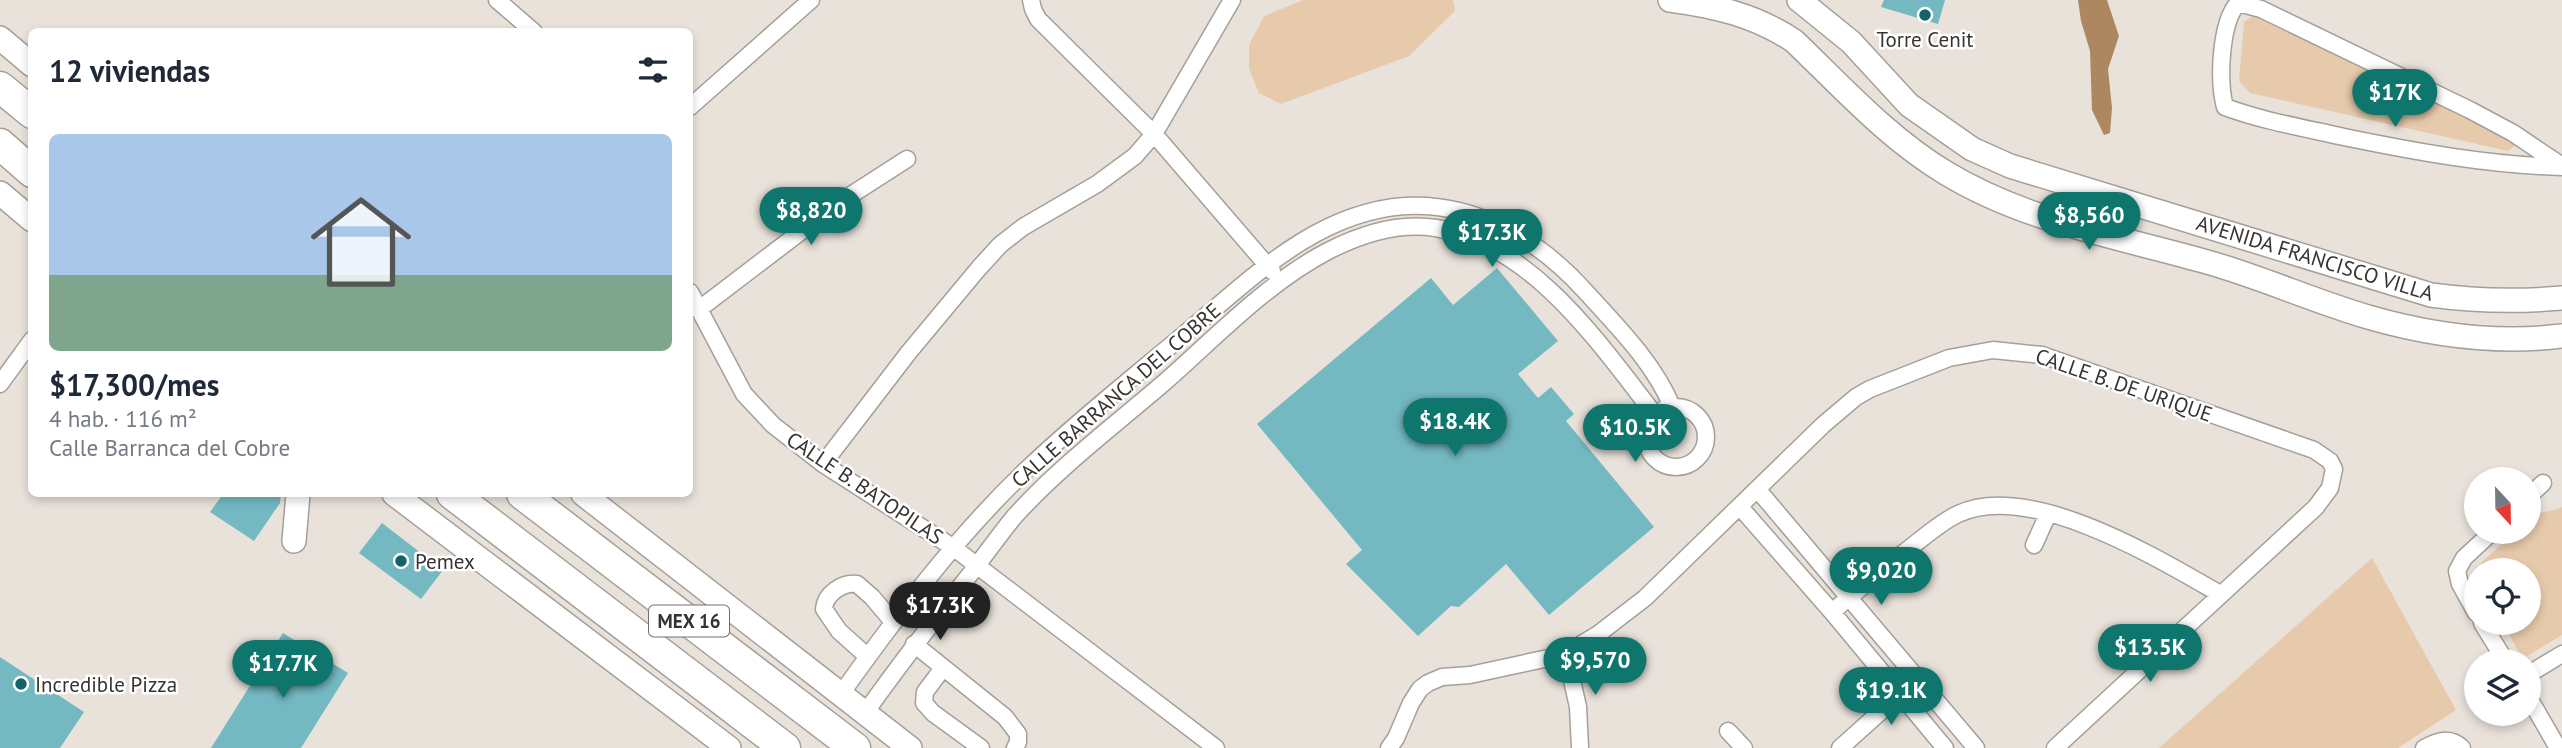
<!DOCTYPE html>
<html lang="es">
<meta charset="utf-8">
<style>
:root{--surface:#fff;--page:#f2f2f3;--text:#1f2937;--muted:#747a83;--line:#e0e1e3;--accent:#0f766e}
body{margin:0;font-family:"PT Sans",sans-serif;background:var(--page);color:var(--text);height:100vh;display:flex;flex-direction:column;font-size:26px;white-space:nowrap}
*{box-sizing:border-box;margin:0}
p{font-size:23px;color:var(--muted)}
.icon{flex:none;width:38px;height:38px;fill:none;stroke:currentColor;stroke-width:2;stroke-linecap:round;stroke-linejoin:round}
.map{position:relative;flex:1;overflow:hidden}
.sheet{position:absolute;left:28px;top:28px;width:665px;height:469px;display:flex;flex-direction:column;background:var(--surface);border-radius:10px;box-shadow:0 4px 10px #0003}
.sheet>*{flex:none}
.needle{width:46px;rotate:158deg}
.controls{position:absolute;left:2464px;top:467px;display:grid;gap:14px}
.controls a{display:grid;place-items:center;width:77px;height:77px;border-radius:50%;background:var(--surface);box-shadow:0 4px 10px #0003;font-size:35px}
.price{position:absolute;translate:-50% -60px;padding:0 16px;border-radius:24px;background:var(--accent);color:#fff;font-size:23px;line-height:46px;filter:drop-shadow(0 2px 4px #0008)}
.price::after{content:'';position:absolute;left:50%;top:42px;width:21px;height:16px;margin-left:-10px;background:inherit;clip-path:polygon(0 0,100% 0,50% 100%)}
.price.active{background:#222;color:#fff}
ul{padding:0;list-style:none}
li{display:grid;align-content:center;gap:14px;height:371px;padding:0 21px}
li+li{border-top:2px solid var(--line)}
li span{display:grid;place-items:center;height:217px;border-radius:10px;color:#555}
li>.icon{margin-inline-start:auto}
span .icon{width:126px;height:126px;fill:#fffc;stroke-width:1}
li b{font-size:30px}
h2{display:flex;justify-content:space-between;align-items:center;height:84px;padding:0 21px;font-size:30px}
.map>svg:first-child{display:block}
</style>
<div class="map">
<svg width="2562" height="748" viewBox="0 0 2562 748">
<rect width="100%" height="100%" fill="#e9e2db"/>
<path fill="#e6caab" d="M1303,0H1453L1455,11L1409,56L1281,104L1259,93L1249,69V45L1264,16Z
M2257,13L2517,144L2508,151L2250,93L2239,81L2244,22Z
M2562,507V635L2527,656L2518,651L2503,623H2529V570H2480L2482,562L2515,532H2529V519C2539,510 2550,513 2562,507Z
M2372,558L2456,710L2398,748H2159Z"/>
<path fill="#ac875f" d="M2078,0H2107L2119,36L2108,69L2112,108L2110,133L2104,135L2092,110L2090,51L2081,21Z"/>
<path fill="#74b9c2" d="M1884,0H1945L1938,24L1881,7Z
M1497,268L1558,341L1518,374L1538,398L1551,387L1574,414L1566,421L1654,527L1549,615L1506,564L1459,607L1451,606L1418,636L1346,564L1362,550L1257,424L1431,278L1453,305Z
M223,494H281L280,503L254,541L210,512Z
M382,523L443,570L421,599L359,553Z
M283,633L348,673L301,748H211Z
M0,657L84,712L60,748H0Z"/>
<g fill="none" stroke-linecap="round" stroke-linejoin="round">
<g stroke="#a59f98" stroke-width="19">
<path id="street" d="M497,0L534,32
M1031,0L1033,9L1038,19L1154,134L1272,271
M690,107L811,0
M2562,166L2513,133L2470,110L2261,9L2238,3C2220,23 2218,81 2225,107C2263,121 2304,128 2344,137C2417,152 2488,165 2562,167
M690,292L744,394L773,425L823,464L954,548L1216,748
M698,310L837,204L907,159
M0,384L32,340
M1646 437a30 30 0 1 1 60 0a30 30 0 1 1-60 0Z
M823,464L909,352L979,268L1000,245L1023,227L1097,184L1135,156L1154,134L1232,0
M1758,490L1976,748
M2529,496L2543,483
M1740,507L1832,612L1945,748
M2034,545L2048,514
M1832,612C1856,591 1881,572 1906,551C1922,539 1939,523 1958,514C2029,480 2159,559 2220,594
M2476,613L2460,584L2457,571L2464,558L2492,532
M2482,623L2506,662
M914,644L1005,717L1018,734V742L1015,748
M1566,653L1578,707L1580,748
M868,657L839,631L824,609C825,594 842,582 857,584L872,597L893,622
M943,668L925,692L924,703L933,713L981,748
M2529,674L2562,654
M841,694C896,617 954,540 1022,474C1074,424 1131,379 1187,332C1251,279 1316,212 1405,206C1476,202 1539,240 1585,291C1616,325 1655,364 1672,407
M2529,698L2558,748
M865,713C900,664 937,616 975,568C988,551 1000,534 1014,517C1059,467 1115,425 1166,381C1217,336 1267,283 1328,251C1361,234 1399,222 1436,228C1533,245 1599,343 1655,415
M1728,731L1744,748
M1389,748L1396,738L1411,703L1420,689L1428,683L1442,677L1470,675L1553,657L1575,648L1597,635L1645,598L1823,425L1856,397L1870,389L1949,358L1993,350L2042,355L2314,450L2330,461L2334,469L2330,488L2316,507L2055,748
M1840,748L1906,689
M2424,748C2437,741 2450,736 2462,748"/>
</g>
<g stroke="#a59f98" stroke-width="26">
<path id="secondary" d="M1670,0C1715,6 1755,15 1794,41C1842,87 1889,139 1946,173C2025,221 2119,237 2207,262C2261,277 2313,301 2368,317C2430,335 2497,344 2562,336
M1799,0L1851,42L1909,105L1972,149L2010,166L2431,295C2475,301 2517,302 2562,298
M0,38L32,65
M0,193L32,220
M394,494L729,748
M583,494L910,748
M294,541L298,494"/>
</g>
<g stroke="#a59f98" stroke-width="33">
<path id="highway" d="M0,87L32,113
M0,144L32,172
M452,494L785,748
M522,494L855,748"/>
</g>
<use href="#street" stroke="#fff" stroke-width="16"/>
<use href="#secondary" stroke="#fff" stroke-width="23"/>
<use href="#highway" stroke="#fff" stroke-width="30"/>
</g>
<g fill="#14626b" stroke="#fff" stroke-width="2.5">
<circle cx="1925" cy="15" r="7"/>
<circle cx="401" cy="561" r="7"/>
<circle cx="21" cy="684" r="7"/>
</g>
<g text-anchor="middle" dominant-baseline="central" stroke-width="5" stroke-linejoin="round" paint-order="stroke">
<rect fill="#fff" stroke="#72706e" stroke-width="2" x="649" y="605.5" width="80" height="31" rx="5"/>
<g font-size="19" font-weight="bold" fill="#363330">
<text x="689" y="621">MEX 16</text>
</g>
<g font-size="21" fill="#363330" stroke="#fff" text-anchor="start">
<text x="1925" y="39" text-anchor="middle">Torre Cenit</text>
<text x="415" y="561">Pemex</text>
<text x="35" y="684">Incredible Pizza</text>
</g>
<g font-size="21" fill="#363330" stroke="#fff">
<text transform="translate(2315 258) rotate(17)">AVENIDA FRANCISCO VILLA</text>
<text transform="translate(2124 385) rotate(19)">CALLE B. DE URIQUE</text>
<text transform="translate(1116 395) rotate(-41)">CALLE BARRANCA DEL COBRE</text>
<text transform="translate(865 488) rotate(34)">CALLE B. BATOPILAS</text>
</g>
</g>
</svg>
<div class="controls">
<a><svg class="needle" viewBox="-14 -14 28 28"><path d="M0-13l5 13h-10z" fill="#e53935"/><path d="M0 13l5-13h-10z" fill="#747a83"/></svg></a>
<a><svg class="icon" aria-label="locate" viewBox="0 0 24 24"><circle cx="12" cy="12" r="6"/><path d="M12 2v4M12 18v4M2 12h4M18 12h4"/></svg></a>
<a><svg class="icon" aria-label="layers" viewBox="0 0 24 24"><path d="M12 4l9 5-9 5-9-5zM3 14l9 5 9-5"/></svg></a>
</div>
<b class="price" style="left:2395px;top:129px">$17K</b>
<b class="price" style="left:811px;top:247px">$8,820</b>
<b class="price" style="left:2089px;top:252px">$8,560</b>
<b class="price" style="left:1492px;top:269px">$17.3K</b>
<b class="price" style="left:1455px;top:458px">$18.4K</b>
<b class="price" style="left:1635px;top:464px">$10.5K</b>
<b class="price" style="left:1881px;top:607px">$9,020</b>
<b class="price active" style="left:940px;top:642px">$17.3K</b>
<b class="price" style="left:2150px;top:684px">$13.5K</b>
<b class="price" style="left:1595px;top:697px">$9,570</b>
<b class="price" style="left:283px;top:700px">$17.7K</b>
<b class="price" style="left:1891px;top:727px">$19.1K</b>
<section class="sheet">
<h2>12 viviendas<svg class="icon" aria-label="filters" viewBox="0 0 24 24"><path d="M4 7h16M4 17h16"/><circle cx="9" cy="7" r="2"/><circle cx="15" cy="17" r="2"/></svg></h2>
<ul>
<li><span style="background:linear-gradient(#a9c7e8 65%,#7fa58c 0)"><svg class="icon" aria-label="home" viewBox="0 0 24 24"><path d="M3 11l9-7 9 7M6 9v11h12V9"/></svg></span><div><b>$17,300/mes</b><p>4 hab. · 116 m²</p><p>Calle Barranca del Cobre</p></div></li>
</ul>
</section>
</div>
